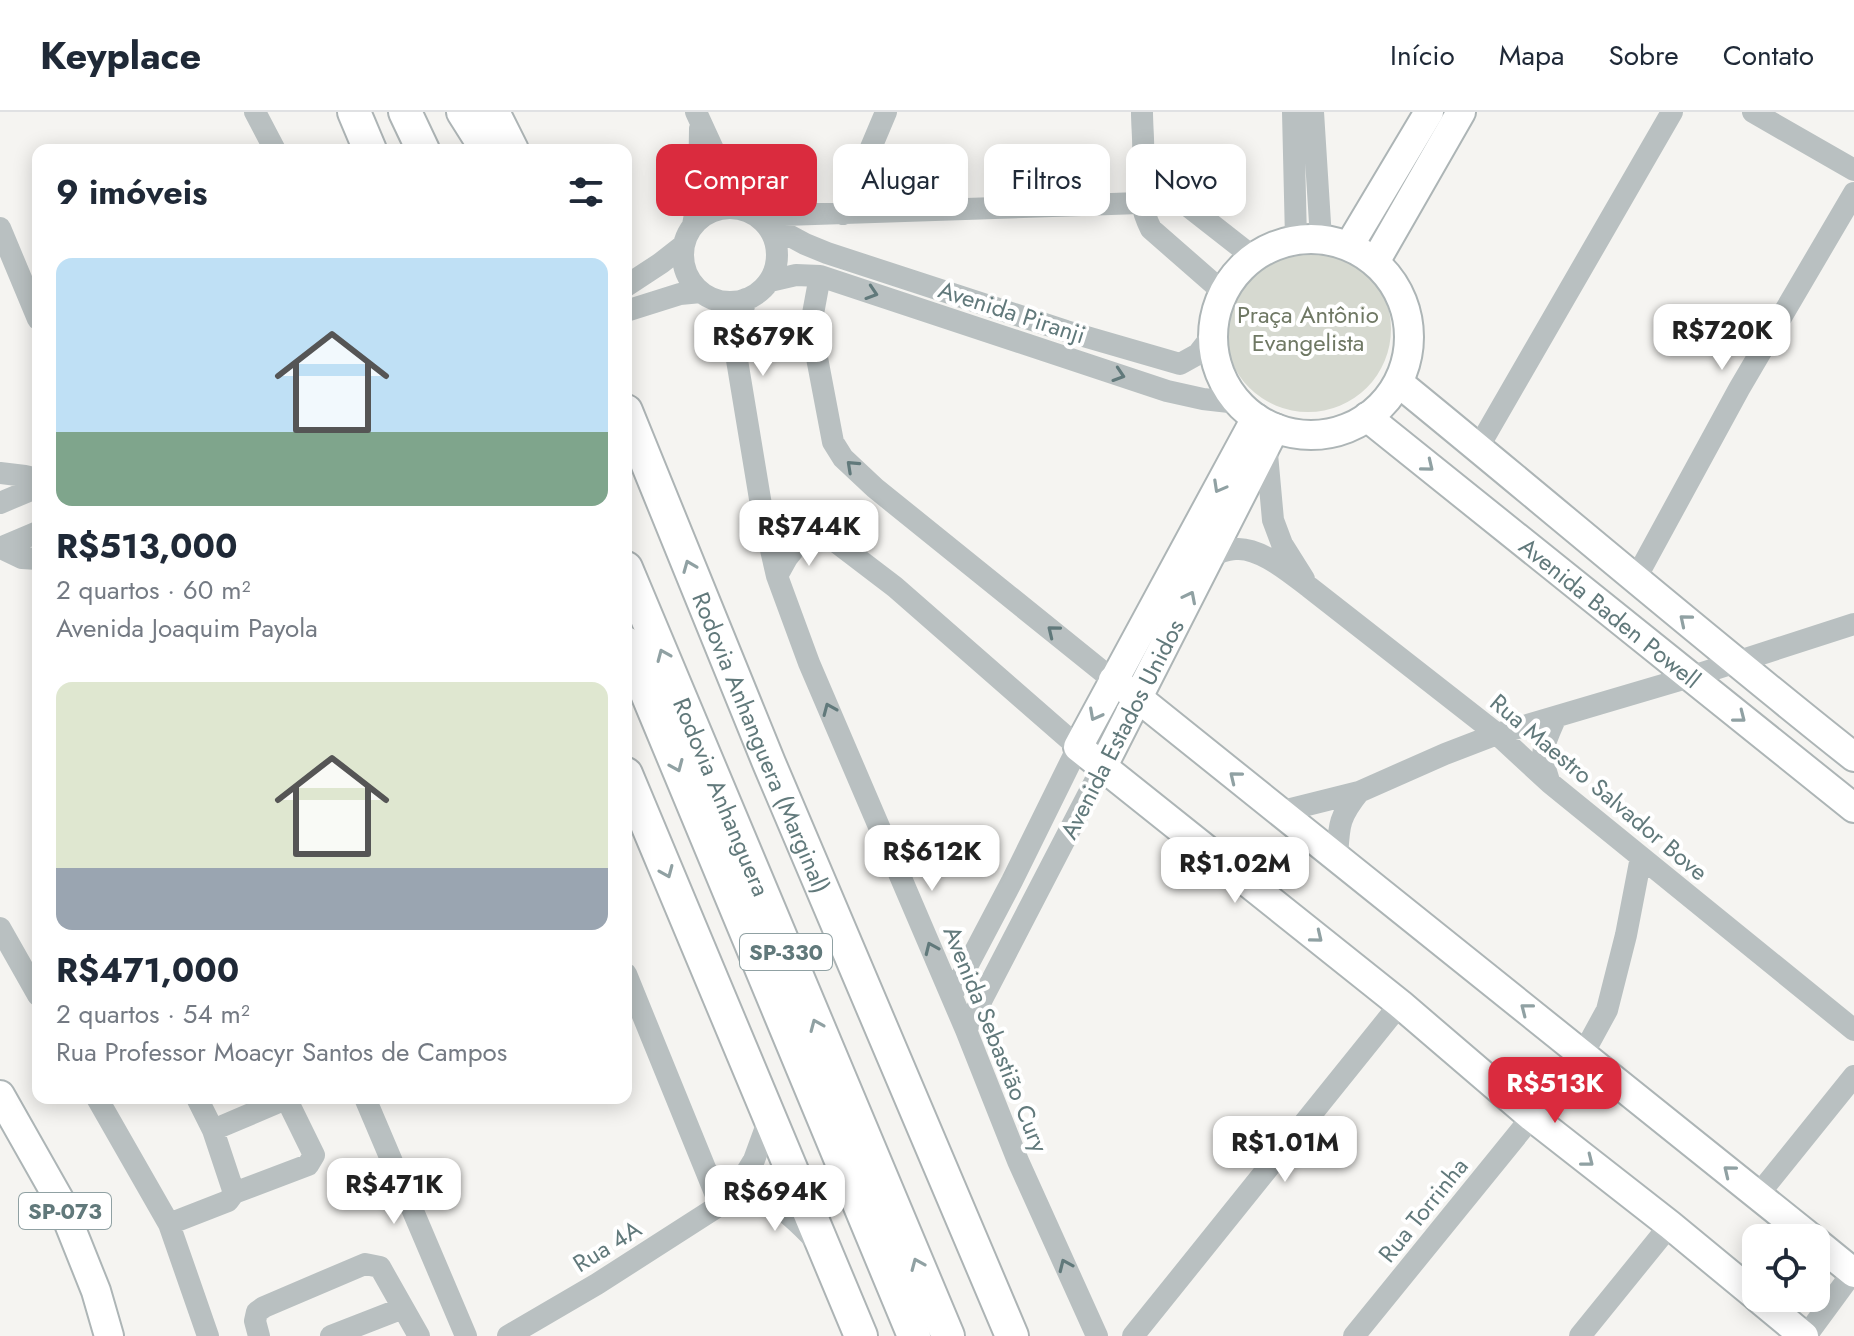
<!DOCTYPE html>
<html lang="pt">
<meta charset="utf-8">
<style>
:root{--surface:#fff;--page:#f2f2f3;--text:#1f2937;--muted:#747a83;--line:#e0e1e3;--accent:#da2b3e}
body{margin:0;font-family:Jost,sans-serif;background:var(--page);color:var(--text);height:100vh;display:flex;flex-direction:column;font-size:30px;white-space:nowrap}
*{box-sizing:border-box;margin:0}
p{font-size:26px;color:var(--muted)}
.icon{flex:none;width:44px;height:44px;fill:none;stroke:currentColor;stroke-width:2;stroke-linecap:round;stroke-linejoin:round}
.map{position:relative;flex:1;overflow:hidden}
.side{position:absolute;left:32px;top:32px;width:600px;height:960px;display:flex;flex-direction:column;background:var(--surface);border-radius:16px;box-shadow:0 4px 20px #0003}
.side>*{flex:none}
.guide{position:absolute;left:656px;top:32px;width:760px;height:72px;display:flex;gap:16px}
.controls{position:absolute;left:1742px;top:1112px;display:grid;gap:16px}
.controls a{display:grid;place-items:center;width:88px;height:88px;border-radius:16px;background:var(--surface);box-shadow:0 4px 20px #0003;font-size:40px}
.price{position:absolute;translate:-50% -68px;padding:0 18px;border-radius:16px;background:#fff;color:#222;font-size:26px;line-height:52px;filter:drop-shadow(0 2px 4px #0008)}
.price::after{content:'';position:absolute;left:50%;top:48px;width:24px;height:18px;margin-left:-12px;background:inherit;clip-path:polygon(0 0,100% 0,50% 100%)}
.price.current{background:var(--accent);color:#fff}
ul{padding:0;list-style:none}
li{display:grid;align-content:center;gap:16px;height:424px;padding:0 24px}
li span{display:grid;place-items:center;height:248px;border-radius:16px;color:#555}
li>.icon{margin-inline-start:auto}
span .icon{width:144px;height:144px;fill:#fffc;stroke-width:1}
li b{font-size:34px}
h2{display:flex;justify-content:space-between;align-items:center;height:96px;padding:0 24px;font-size:34px}
.chip{padding:0 28px;border-radius:16px;background:var(--surface);box-shadow:0 4px 20px #0003;font-size:28px;line-height:72px}
.chip.current{background:var(--accent);color:#fff}
header{display:flex;align-items:center;gap:48px;box-sizing:border-box;height:112px;padding:0 40px;background:var(--surface);border-bottom:2px solid var(--line)}
header strong{font-size:38px}
nav{display:flex;gap:44px;margin-inline-start:auto;font-size:28px}
.map>svg:first-child{display:block}
</style>
<header>
<strong>Keyplace</strong>
<nav><a>Início</a><a>Mapa</a><a>Sobre</a><a>Contato</a></nav>
</header>
<div class="map">
<svg width="1854" height="1224" viewBox="0 0 1854 1224">
<rect width="100%" height="100%" fill="#f5f4f1"/>
<path fill="#d6d9d0" d="M1225 217a83 83 0 1 1 166 0a83 83 0 1 1-166 0Z"/>
<g fill="none" stroke-linecap="round" stroke-linejoin="round">
<g stroke="#adb5b6" stroke-width="32">
<g id="major">
<circle cx="1311" cy="225" r="98"/>
<path d="M1349,134L1429,0"/>
<path d="M1375,150L1461,0"/>
<path d="M1399,271C1551,395 1700,523 1854,645"/>
<path id="s1" d="M1367,305L1854,696"/>
<path d="M1256,306L1078,635L1400,892L1532,1005L1670,1113L1756,1184"/>
<path d="M1113,568L1138,586L1811,1126"/>
<path d="M1103,654L1275,316"/>
<path d="M0,983L60,1089L96,1179L109,1224"/>
<path d="M1816,1130L1854,1161"/>
<path d="M1758,1186L1804,1224"/>
</g>
</g>
<g stroke="#adb4b5" stroke-width="36">
<g id="highway">
<path d="M354,0L370,38"/>
<path d="M405,0L423,38"/>
<path d="M463,0L487,38"/>
<path d="M493,0L512,38"/>
<path id="s2" d="M626,299L769,651L1012,1224"/>
<path id="s3" d="M626,456L948,1224"/>
<path d="M626,531L914,1224"/>
<path d="M626,662L861,1224"/>
</g>
</g>
<path stroke="#b9c0c1" stroke-width="22" d="M255,0L275,38
M696,0L740,96
M1142,0C1142,15 1144,31 1143,46C1143,77 1136,87 1151,117L1223,180
M1293,0L1296,127
M1313,0L1321,127
M1753,0L1854,58
M1143,46L1153,64L1165,76L1253,145
M683 143a47 47 0 1 1 94 0a47 47 0 1 1-94 0Z
M843,102L886,0
M757,104L1140,91L1182,88
M766,111L805,132L827,141L1066,219L1180,252L1198,242L1212,224
M693,113L699,81L700,17
M0,116L38,207
M820,164L812,207L814,230L833,330L843,346L875,376L1113,568
M770,169L796,163L820,164L1167,279L1203,287L1238,291
M626,174L661,151L684,133
M746,187L739,211L736,242L762,399L777,464L809,551L966,918L1018,1049L1097,1224
M626,199L680,182L701,180
M1266,331L1273,408L1282,432L1304,467
M1478,336L1672,0
M0,361L25,364L38,367
M0,391L38,375
M0,436L38,420
M1,436L22,446L38,447
M1211,443C1219,441 1228,437 1236,437C1260,435 1290,461 1309,475L1497,622L1550,671L1854,918
M777,464L787,446L795,436L808,428L823,426L836,430L895,475L1078,635L1012,769L952,883
M1636,466L1739,277L1854,81
M1549,669C1539,640 1543,634 1555,607
M1279,700L1359,680L1445,642L1497,622L1690,565L1854,512
M1337,746C1339,714 1338,706 1359,680
M0,816L38,883
M626,862L720,1093
M966,918L1103,654
M97,986L169,1112L208,1224
M197,986L213,1018L234,1081
M365,986L466,1224
M213,1018L286,987
M1758,1083L1854,964
M731,1086C770,1081 789,1101 814,1127
M169,1112L228,1089L234,1081L308,1053L314,1043L286,986
M259,1224L255,1209L257,1200L264,1195L365,1152L380,1155L419,1224
M331,1224L403,1196
M508,1224L597,1172L731,1086L754,1048L769,1007
M1133,1224L1400,892
M1354,1224L1583,942L1607,898L1626,823L1641,745
M1580,1224L1670,1113
M1806,1224L1853,1160"/>
<use href="#major" stroke="#fff" stroke-width="28"/>
<use href="#highway" stroke="#fff" stroke-width="32"/>
</g>
<defs><path id="oneway-chevron" d="M-2-3.5L2.5 0L-2 3.5" fill="none" stroke-width="1.6" stroke-linecap="round" stroke-linejoin="round" transform="scale(2)"/></defs>
<g stroke="#61797b">
<use href="#oneway-chevron" transform="translate(872 181) rotate(18)"/>
<use href="#oneway-chevron" transform="translate(1119 263) rotate(18)"/>
<use href="#oneway-chevron" transform="translate(852 354) rotate(-137)"/>
<use href="#oneway-chevron" transform="translate(1053 519) rotate(-141)"/>
<use href="#oneway-chevron" transform="translate(829 597) rotate(-113)"/>
<use href="#oneway-chevron" transform="translate(931 836) rotate(-114)"/>
<use href="#oneway-chevron" transform="translate(1065 1153) rotate(-114)"/>
</g>
<g stroke="#90a1a3">
<use href="#oneway-chevron" transform="translate(1428 354) rotate(39)"/>
<use href="#oneway-chevron" transform="translate(1219 375) rotate(119)"/>
<use href="#oneway-chevron" transform="translate(689 454) rotate(-112)"/>
<use href="#oneway-chevron" transform="translate(1190 485) rotate(-63)"/>
<use href="#oneway-chevron" transform="translate(1685 508) rotate(-140)"/>
<use href="#oneway-chevron" transform="translate(663 543) rotate(-113)"/>
<use href="#oneway-chevron" transform="translate(1095 603) rotate(118)"/>
<use href="#oneway-chevron" transform="translate(1740 605) rotate(38)"/>
<use href="#oneway-chevron" transform="translate(677 654) rotate(67)"/>
<use href="#oneway-chevron" transform="translate(1235 665) rotate(-141)"/>
<use href="#oneway-chevron" transform="translate(667 760) rotate(67)"/>
<use href="#oneway-chevron" transform="translate(1317 825) rotate(39)"/>
<use href="#oneway-chevron" transform="translate(1526 897) rotate(-142)"/>
<use href="#oneway-chevron" transform="translate(816 913) rotate(-113)"/>
<use href="#oneway-chevron" transform="translate(1588 1049) rotate(38)"/>
<use href="#oneway-chevron" transform="translate(1729 1059) rotate(-141)"/>
<use href="#oneway-chevron" transform="translate(917 1152) rotate(-113)"/>
</g>
<g text-anchor="middle" dominant-baseline="central" stroke-width="8" stroke-linejoin="round" paint-order="stroke">
<g fill="#fff" stroke="#90a1a3" stroke-width="2">
<rect x="740" y="822" width="92" height="36" rx="6"/>
<rect x="19" y="1081" width="92" height="36" rx="6"/>
</g>
<g font-size="22" font-weight="bold" fill="#61797b">
<text x="786" y="840">SP-330</text>
<text x="65" y="1099">SP-073</text>
</g>
<g font-size="24" fill="#61797b" stroke="#fff">
<text transform="translate(1012 200) rotate(18)">Avenida Piranji</text>
<text stroke="none"><textPath href="#s1" startOffset="312">Avenida Baden Powell</textPath></text>
<text transform="translate(1122 617) rotate(-63)">Avenida Estados Unidos</text>
<text stroke="none"><textPath href="#s2" startOffset="358">Rodovia Anhanguera (Marginal)</textPath></text>
<text transform="translate(1599 675) rotate(40)">Rua Maestro Salvador Bove</text>
<text stroke="none"><textPath href="#s3" startOffset="248">Rodovia Anhanguera</textPath></text>
<text transform="translate(996 927) rotate(68)">Avenida Sebastião Cury</text>
<text transform="translate(1423 1098) rotate(-51)">Rua Torrinha</text>
<text transform="translate(607 1134) rotate(-32)">Rua 4A</text>
</g>
<g font-size="24" fill="#6f7864" stroke="#fff">
<text x="1308" y="202">Praça Antônio<tspan x="1308" dy="28">Evangelista</tspan></text>
</g>
</g>
</svg>
<div class="controls">
<a><svg class="icon" aria-label="locate" viewBox="0 0 24 24"><circle cx="12" cy="12" r="6"/><path d="M12 2v4M12 18v4M2 12h4M18 12h4"/></svg></a>
</div>
<b class="price" style="left:1722px;top:260px">R$720K</b>
<b class="price" style="left:763px;top:266px">R$679K</b>
<b class="price" style="left:809px;top:456px">R$744K</b>
<b class="price" style="left:932px;top:781px">R$612K</b>
<b class="price" style="left:1235px;top:793px">R$1.02M</b>
<b class="price current" style="left:1555px;top:1013px">R$513K</b>
<b class="price" style="left:1285px;top:1072px">R$1.01M</b>
<b class="price" style="left:394px;top:1114px">R$471K</b>
<b class="price" style="left:775px;top:1121px">R$694K</b>
<div class="guide">
<a class="chip current">Comprar</a>
<a class="chip">Alugar</a>
<a class="chip">Filtros</a>
<a class="chip">Novo</a>
</div>
<section class="side">
<h2>9 imóveis<svg class="icon" aria-label="filters" viewBox="0 0 24 24"><path d="M4 7h16M4 17h16"/><circle cx="9" cy="7" r="2"/><circle cx="15" cy="17" r="2"/></svg></h2>
<ul>
<li><span style="background:linear-gradient(#bfe0f5 70%,#7fa58c 0)"><svg class="icon" aria-label="home" viewBox="0 0 24 24"><path d="M3 11l9-7 9 7M6 9v11h12V9"/></svg></span><div><b>R$513,000</b><p>2 quartos · 60 m²</p><p>Avenida Joaquim Payola</p></div></li>
<li><span style="background:linear-gradient(#dfe7d0 75%,#9aa5b1 0)"><svg class="icon" aria-label="home" viewBox="0 0 24 24"><path d="M3 11l9-7 9 7M6 9v11h12V9"/></svg></span><div><b>R$471,000</b><p>2 quartos · 54 m²</p><p>Rua Professor Moacyr Santos de Campos</p></div></li>
</ul>
</section>
</div>
